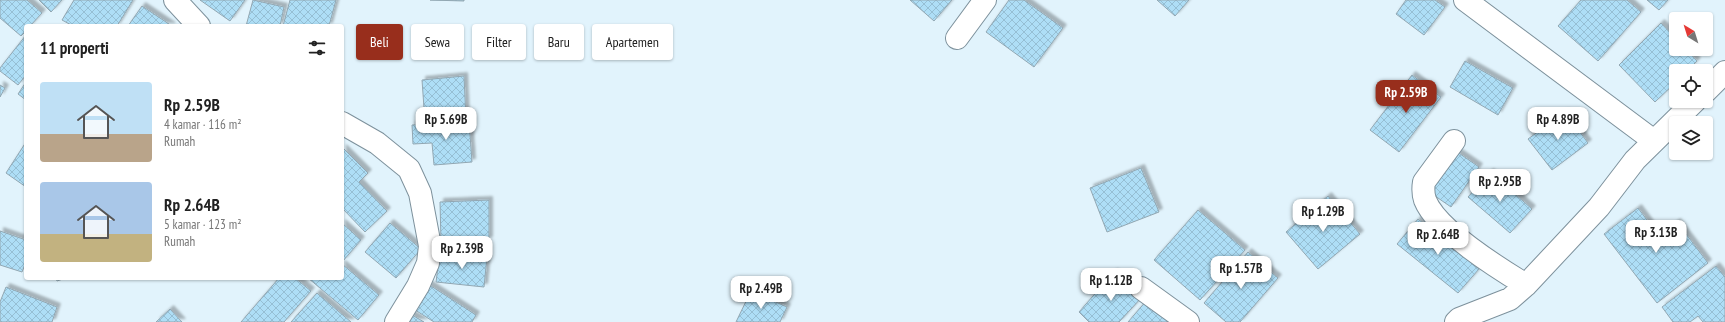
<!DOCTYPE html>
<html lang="id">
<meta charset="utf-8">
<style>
:root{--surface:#fff;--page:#f6f6f6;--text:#222;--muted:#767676;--accent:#982e1c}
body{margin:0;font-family:"PT Sans Narrow",sans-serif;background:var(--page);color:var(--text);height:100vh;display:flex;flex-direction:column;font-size:15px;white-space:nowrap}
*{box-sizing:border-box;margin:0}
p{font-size:13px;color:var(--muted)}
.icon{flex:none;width:22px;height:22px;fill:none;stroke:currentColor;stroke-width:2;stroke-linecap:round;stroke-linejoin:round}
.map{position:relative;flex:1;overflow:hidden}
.panel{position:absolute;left:24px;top:24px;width:320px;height:256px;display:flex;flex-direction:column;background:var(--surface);border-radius:4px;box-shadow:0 1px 3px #0004}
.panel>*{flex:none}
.top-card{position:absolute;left:356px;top:24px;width:380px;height:36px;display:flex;gap:8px}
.needle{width:26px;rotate:322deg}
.tools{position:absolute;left:1669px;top:12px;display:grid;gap:8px}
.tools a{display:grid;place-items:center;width:44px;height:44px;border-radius:4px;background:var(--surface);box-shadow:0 1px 3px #0004;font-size:20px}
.price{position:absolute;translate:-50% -34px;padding:0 9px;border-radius:8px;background:#fff;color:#222;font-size:13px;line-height:26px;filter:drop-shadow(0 1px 2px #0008)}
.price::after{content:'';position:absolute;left:50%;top:24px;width:12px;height:9px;margin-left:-6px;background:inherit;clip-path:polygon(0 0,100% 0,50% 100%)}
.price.selected{background:var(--accent);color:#fff}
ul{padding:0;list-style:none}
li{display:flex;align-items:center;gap:12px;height:100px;padding:0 16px}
li span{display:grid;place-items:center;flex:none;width:112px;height:80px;border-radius:4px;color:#555}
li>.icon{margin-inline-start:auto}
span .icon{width:48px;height:48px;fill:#fffc;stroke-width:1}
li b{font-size:17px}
h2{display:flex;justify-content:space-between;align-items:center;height:48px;padding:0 16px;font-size:17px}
.chip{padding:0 14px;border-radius:4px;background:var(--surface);box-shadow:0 1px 3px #0004;font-size:14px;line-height:36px}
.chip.selected{background:var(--accent);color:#fff}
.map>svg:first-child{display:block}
</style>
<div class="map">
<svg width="1725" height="322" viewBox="0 0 1725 322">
<defs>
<pattern id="building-cross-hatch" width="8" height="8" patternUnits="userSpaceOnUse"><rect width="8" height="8" fill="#aedef6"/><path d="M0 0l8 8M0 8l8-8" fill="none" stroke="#96bfd4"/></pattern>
<filter id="shadow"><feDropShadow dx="3.5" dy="-3.5" stdDeviation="1" flood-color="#0004"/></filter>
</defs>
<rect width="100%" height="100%" fill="#e1f3fc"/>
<path fill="url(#building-cross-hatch)" stroke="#92a7b2" filter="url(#shadow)" d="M0,0H27L42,13L30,26H26V31L21,36L0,18Z
M39,0H62L51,12Z
M74,0H133L117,26H73L62,20Z
M200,0H245L230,21Z
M253,0L284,7L280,26H246Z
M290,0H336L329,26H283Z
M430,0H464V1Z
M910,0H952L934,21Z
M1009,0H1024L1063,28L1034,67L986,32Z
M1157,0H1189L1175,16Z
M1406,0H1435L1445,7L1424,35L1396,14Z
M1581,0H1627L1641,12L1598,61L1558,26Z
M1647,0H1668L1659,10Z
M142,6L172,26H128Z
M1661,23L1676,39V49H1686L1697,61L1687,71H1676V82L1655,102L1619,65Z
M26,35V75L18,85L0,71V68Z
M1465,61L1513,88L1498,115L1450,87Z
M1412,75L1441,97L1399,152L1370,130Z
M464,76L466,119L425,122L422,80Z
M26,82V100L18,94Z
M0,85L5,88L0,97Z
M1565,112L1588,143L1552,170L1528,139Z
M469,121L472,162L434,165L432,143L413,144L412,125Z
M26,142V187L6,173Z
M343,148L368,173L359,182L387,211L365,232L342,208Z
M1453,149L1479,167L1451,207L1425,189Z
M1141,168L1159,212L1107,232L1090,188Z
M1490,172L1532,209L1510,233L1468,197Z
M1328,196L1360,234L1318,269L1286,232Z
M489,200V240L441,242L440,202Z
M1638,208L1659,236L1677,222L1708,263L1657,303L1604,234Z
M1198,210L1245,250L1200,300L1154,260Z
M1418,219L1479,269L1458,293L1397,244Z
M342,223L361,240L343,261L342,260Z
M390,223L421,249L396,278L365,252Z
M0,231L26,240V262L22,272L0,265Z
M440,252L487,257L484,287L436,282Z
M1248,252L1278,278L1240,322H1226L1204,303Z
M342,264L379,295L358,320L308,278H342Z
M1716,266L1725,277V322H1703L1698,316L1690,322H1673L1662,307Z
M1114,272L1142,297L1119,322H1089L1079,312Z
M56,278H66L57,281Z
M279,278H295L311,291L284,322H241Z
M428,284L476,315L472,322H434L412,308Z
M6,287L57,307L52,322H0V302Z
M751,291L787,307L780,322H736Z
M317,293L351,322H291Z
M1147,300L1172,322H1128Z
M170,309L182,322H156Z
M407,312L424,322H401Z"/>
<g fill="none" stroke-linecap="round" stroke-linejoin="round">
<g stroke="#7d919c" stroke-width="24">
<path id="minor" d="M175,0L199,26
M1465,0L1654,141
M957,38L985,0
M1706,91L1725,72
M342,123L377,143L409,169L420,193L430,246L428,263L418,286L396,322
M1454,141L1424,182C1423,188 1423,194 1425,200C1437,230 1498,268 1526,285
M1141,288L1188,322
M1456,322L1459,319L1510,299L1526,285L1599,207L1635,160L1695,101"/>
</g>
<use href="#minor" stroke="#fff" stroke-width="22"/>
</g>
</svg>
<div class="tools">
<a><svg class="needle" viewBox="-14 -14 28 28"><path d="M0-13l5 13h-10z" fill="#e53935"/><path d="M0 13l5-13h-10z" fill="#767676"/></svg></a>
<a><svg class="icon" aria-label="locate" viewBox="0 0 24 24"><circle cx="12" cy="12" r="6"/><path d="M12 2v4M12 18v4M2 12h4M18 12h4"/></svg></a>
<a><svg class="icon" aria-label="layers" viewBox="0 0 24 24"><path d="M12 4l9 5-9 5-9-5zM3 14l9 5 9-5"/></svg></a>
</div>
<b class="price selected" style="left:1406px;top:114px">Rp 2.59B</b>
<b class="price" style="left:446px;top:141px">Rp 5.69B</b>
<b class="price" style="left:1558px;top:141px">Rp 4.89B</b>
<b class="price" style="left:1500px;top:203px">Rp 2.95B</b>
<b class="price" style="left:1323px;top:233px">Rp 1.29B</b>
<b class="price" style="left:1656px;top:254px">Rp 3.13B</b>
<b class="price" style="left:1438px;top:256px">Rp 2.64B</b>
<b class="price" style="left:462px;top:270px">Rp 2.39B</b>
<b class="price" style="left:1241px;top:290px">Rp 1.57B</b>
<b class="price" style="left:1111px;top:302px">Rp 1.12B</b>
<b class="price" style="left:761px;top:310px">Rp 2.49B</b>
<div class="top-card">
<a class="chip selected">Beli</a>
<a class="chip">Sewa</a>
<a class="chip">Filter</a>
<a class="chip">Baru</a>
<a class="chip">Apartemen</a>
</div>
<section class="panel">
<h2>11 properti<svg class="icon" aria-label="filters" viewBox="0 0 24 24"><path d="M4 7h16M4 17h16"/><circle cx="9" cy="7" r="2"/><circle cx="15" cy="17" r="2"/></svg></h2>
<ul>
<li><span style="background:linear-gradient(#bfe0f5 65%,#b9a48a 0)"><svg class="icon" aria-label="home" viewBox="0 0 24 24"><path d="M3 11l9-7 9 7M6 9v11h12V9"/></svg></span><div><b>Rp 2.59B</b><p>4 kamar · 116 m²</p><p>Rumah</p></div></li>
<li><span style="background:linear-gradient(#a9c7e8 65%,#c2b280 0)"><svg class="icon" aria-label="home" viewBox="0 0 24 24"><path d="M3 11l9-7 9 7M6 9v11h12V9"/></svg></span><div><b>Rp 2.64B</b><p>5 kamar · 123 m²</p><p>Rumah</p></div></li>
</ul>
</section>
</div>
